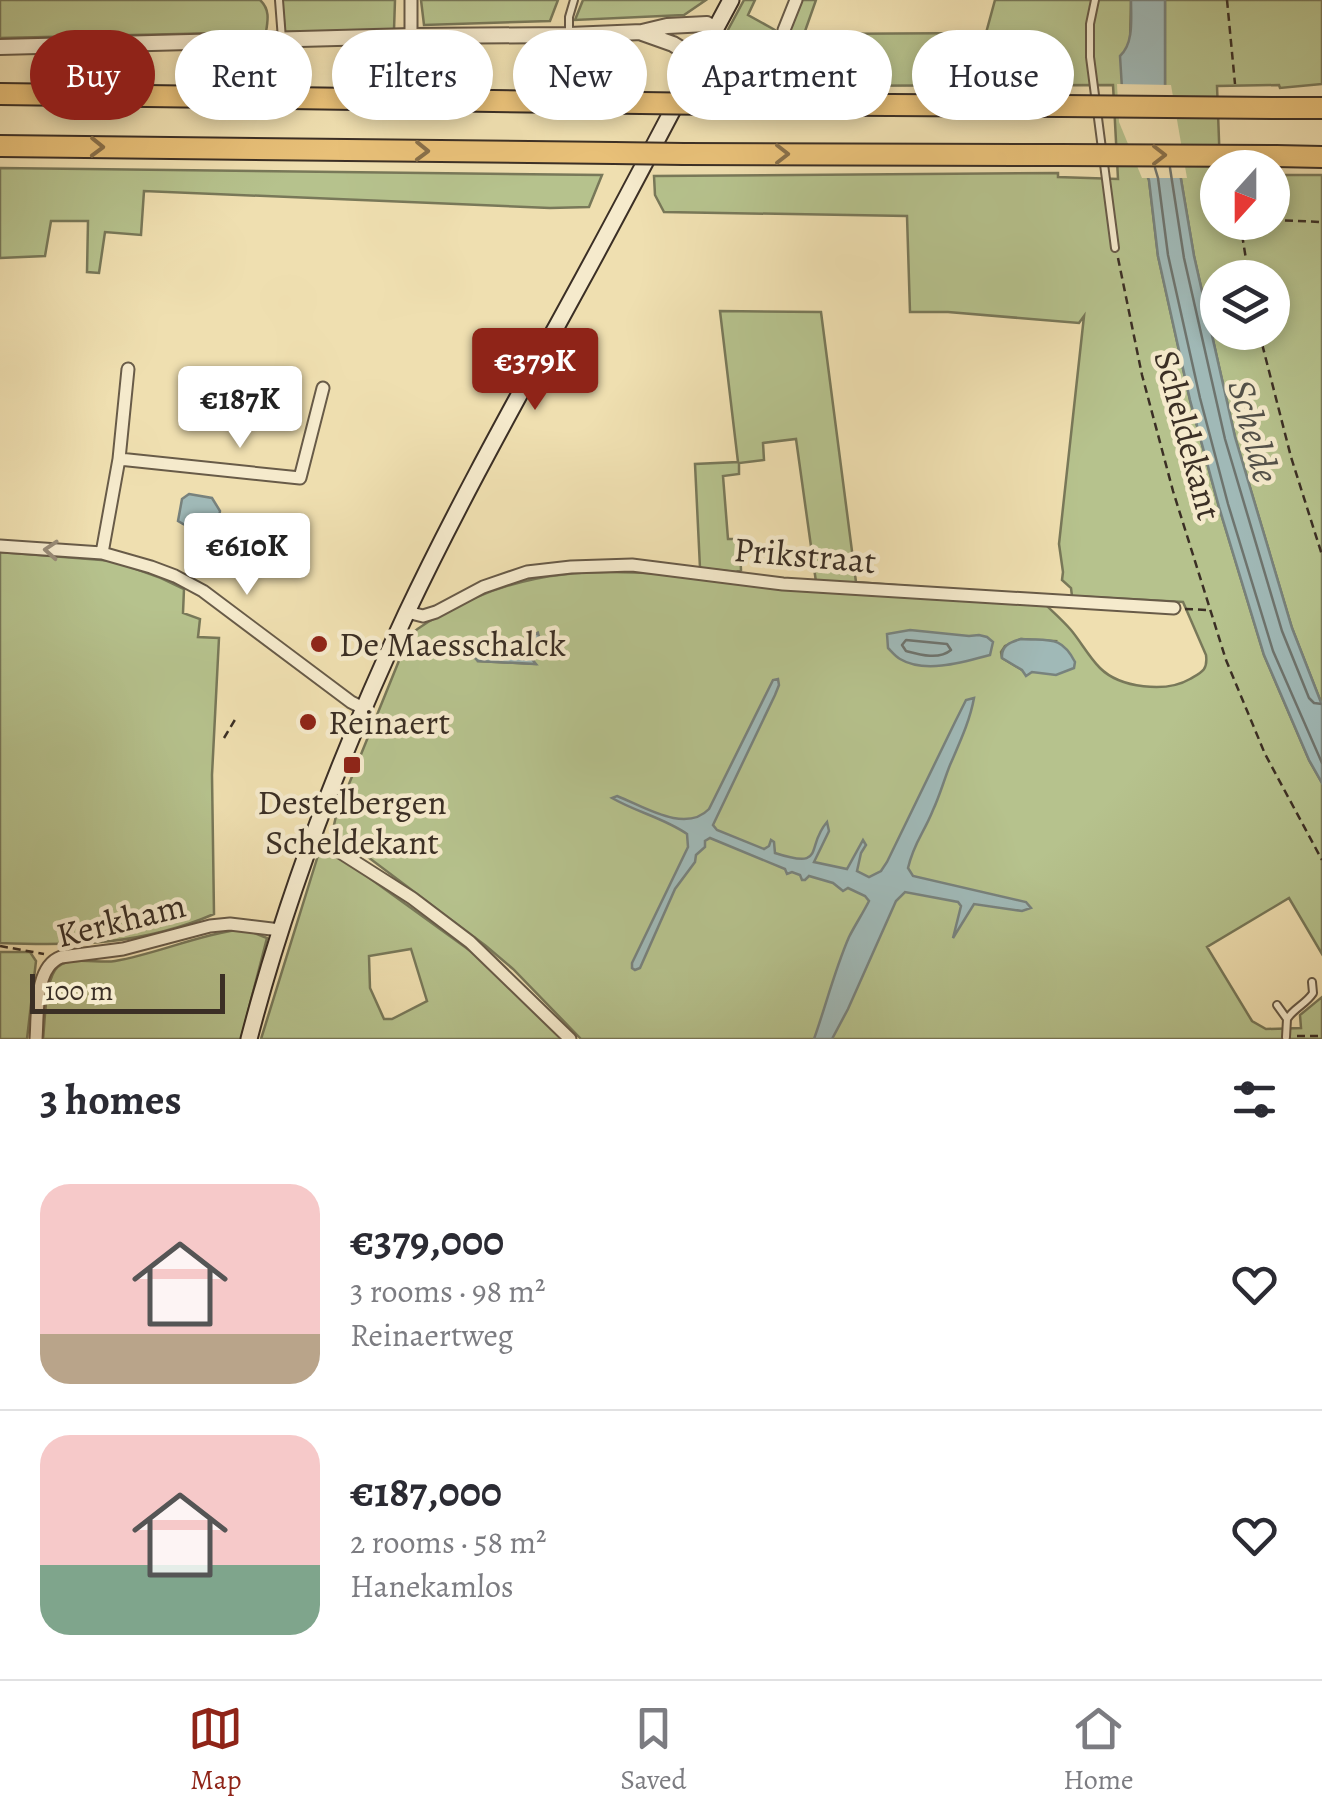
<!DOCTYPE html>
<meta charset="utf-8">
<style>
:root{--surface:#fff;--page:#f7f7f7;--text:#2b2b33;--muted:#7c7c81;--line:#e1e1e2;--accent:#8f2418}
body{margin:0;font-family:Alegreya,serif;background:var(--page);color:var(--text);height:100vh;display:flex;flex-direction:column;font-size:38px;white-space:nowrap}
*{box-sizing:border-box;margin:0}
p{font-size:32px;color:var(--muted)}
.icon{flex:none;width:55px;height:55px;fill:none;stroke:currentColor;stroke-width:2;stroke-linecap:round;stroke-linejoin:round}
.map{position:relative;height:1039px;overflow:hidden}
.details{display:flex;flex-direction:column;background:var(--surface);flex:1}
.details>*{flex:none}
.top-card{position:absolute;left:30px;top:30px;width:1262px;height:90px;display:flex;gap:20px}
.needle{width:65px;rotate:201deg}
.tools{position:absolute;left:1200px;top:150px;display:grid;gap:20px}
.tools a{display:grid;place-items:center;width:90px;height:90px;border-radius:50%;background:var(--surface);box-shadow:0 5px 15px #0003;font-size:50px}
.scale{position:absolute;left:30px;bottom:25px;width:195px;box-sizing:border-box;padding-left:10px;border:5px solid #3b2f25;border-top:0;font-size:28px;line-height:35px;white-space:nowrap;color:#3b2f25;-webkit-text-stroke:8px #f5eacc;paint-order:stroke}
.price{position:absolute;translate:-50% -85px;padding:0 22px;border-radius:10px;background:#fff;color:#222;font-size:32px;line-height:65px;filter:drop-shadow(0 2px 5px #0008)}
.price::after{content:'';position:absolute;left:50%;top:60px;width:30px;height:22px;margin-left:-15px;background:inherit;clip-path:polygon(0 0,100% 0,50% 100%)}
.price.selected{background:var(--accent);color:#fff}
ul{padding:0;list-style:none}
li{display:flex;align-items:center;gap:30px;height:250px;padding:0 40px}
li+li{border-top:2px solid var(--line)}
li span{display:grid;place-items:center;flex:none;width:280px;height:200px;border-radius:30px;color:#555}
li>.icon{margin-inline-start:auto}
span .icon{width:120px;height:120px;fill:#fffc;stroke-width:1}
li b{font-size:42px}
h2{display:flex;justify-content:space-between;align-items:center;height:120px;padding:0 40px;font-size:42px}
.chip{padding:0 35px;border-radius:45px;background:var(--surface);box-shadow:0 5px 15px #0003;font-size:35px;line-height:90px}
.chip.selected{background:var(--accent);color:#fff}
.dock{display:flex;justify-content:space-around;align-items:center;height:140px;border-top:2px solid var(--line);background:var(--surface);font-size:28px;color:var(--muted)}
.dock a{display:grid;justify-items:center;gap:5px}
.dock .selected{color:var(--accent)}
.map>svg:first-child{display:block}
</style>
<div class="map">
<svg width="1322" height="1039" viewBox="0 0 1322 1039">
<rect width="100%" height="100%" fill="#efdfb0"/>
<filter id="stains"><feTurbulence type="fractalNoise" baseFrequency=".002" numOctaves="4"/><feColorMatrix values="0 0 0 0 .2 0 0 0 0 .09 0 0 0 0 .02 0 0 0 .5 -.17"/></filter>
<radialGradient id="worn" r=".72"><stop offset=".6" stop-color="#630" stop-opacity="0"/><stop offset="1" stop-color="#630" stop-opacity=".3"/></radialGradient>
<path fill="#b6c28d" stroke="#787859" stroke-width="2.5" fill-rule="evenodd" d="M0,0H260C270,9 268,20 266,32L0,38Z
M282,0H395L394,30L285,32Z
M421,0H558L550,21L424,25Z
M583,0H706L684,15L575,20Z
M744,0H755L748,15L775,30L778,39L788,35L802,0H816L804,34L986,33L995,0H1131L1130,42L1125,53L1124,121L1149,180L1158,256L1190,400L1219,507L1264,655L1309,760L1322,783V954L1289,898L1207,947L1252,1021L1266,1029L1301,1028L1300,1015L1322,997V1039H581L513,969L486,946L340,836L334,825L336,816L409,636C421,625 433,619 447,612C528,566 597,570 685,575C729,578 772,580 816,582L796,439L763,443L764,460L739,463V474L723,476L728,539H737L740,550L741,570L736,572L700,568L695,464L738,462L720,311L821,312L856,582L1037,596C1048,608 1060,617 1071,630C1081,642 1089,657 1100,668C1120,688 1166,693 1190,679C1202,672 1208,670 1206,655L1183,602L1072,596L1071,588L1062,580L1063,572L1059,544L1084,316L1079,323L948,312H910L907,216L664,212L655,195L654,176L1058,173V177L1118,179L1113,85L723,86L722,82H700ZM537,633L539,637L544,639L545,654H534L531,657L535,664L478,661V652H504ZM1021,639L1055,641L1022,670L1002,658L1001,652L1005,646Z
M1165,0H1322V84L1280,88L1279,85L1217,86L1220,167L1218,168V222H1272L1273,180L1279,179L1280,175H1322V705L1292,628L1235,437L1194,256L1165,85ZM1218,278H1272V332H1218Z
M0,168L602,175L589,207L550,208L144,191L141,235L105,232L99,273L87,272L88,221H51L45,256L0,258Z
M0,552L114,561L161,578L184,589L183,613L200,619L198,637L219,638L212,775L214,914C143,945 76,946 0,943Z
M328,848L476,955L563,1039H261L320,849L323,850ZM411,949L427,1001L392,1019H384L370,988L369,956Z
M236,930L252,932L267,938L241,1039H43C45,1021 45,985 55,970C66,954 98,964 115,961C156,954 195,936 236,930Z
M0,952H30L36,961L27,1039H0Z"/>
<path fill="#a0b9b7" stroke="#78827d" stroke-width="2.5" d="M1131,0H1165V85L1194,256L1235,437L1292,628L1322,705V783L1309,760L1264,655L1219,507L1190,400L1158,256L1149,180L1124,121L1120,56C1134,43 1131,19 1131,0Z
M189,494L212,498L220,511L218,524C205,532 190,529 178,521L182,499Z
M910,630L969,636L979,635L987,637L993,642L990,655C964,662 925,674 900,659C896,657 892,652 888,648L887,634Z
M538,633L539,637L555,640L556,653L534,654L531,658L536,664L478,661L472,655L478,652H504Z
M1021,639C1049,641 1061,635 1075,662L1074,668L1056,675L1032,672L1026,676L1022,670L1002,658C1001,646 1010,642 1021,639Z
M778,679L779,685L775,695L713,825L717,830L764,849L769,846L771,840L774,842L775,853C827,870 805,847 827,822L829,831L814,862L847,869L863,840L866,845L861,853L857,871L869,877L881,871L887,862L955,722L966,700L974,698C970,721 959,744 950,765C944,780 940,795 933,810C924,833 914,842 908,868L913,876L1026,902L1031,908L1022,911L974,904L953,938L961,906L958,902L905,892L896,901L848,1009L832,1039H814C826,1005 835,969 849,937C855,925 863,913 869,901L865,896L848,888L843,891L833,883L809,876L805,880H802L800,875L792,872L787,874L785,869L710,838L705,841V847L696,855L695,862L675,889L640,968L635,970L632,968V963L688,847L687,834C664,818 636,812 612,798L617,796C643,806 685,834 709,809L773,680Z"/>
<path fill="#efdfb0" d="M1117,84L1171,85L1187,178H1142L1119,122Z"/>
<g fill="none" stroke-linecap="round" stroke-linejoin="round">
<path stroke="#6e746e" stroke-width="2.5" d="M1155,168L1158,178L1168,255L1200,398L1228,504L1273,651L1322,763
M1170,168L1184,258L1225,439L1282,631L1309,698L1314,703L1322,704
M906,640L947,644L951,650C939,660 921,655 906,651L902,645Z"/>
<g stroke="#685b48" stroke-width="10">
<path id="service" d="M279,0L282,39
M1095,0L1090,24V57L1115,248
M569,33V17L574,0
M1277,1005L1287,1019L1286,1037
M1287,1019C1294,1008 1306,1004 1313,993L1312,982"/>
</g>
<g stroke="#685b48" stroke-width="15">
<path id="minor" d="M411,0V36
M784,30L796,0
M119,459L300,478L323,388
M0,546L102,553L151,567L175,576L203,591L351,702L363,708
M102,553L119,459L128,369
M407,612L423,616L436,612L483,587L527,572L571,567L632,565L783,584L1174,608
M313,835L412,898L470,942L570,1039
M36,1039C38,1015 34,967 61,957L123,949L210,926L230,924L280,930"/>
</g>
<g stroke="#685b48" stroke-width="18">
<path id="tertiary" d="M642,33L673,44L699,60
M0,47L411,36L569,35L642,32L667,26L707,24L716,29"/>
</g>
<g stroke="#3b2f25" stroke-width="19">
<path id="secondary" d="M249,1039C287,893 342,751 406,614C460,500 522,390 582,280C633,187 681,93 731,0"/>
</g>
<g stroke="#3b2f25" stroke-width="24">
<path id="motorway" d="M0,94L641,103
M711,104L1062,106
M1276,108H1322
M0,146L614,153
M684,154L1062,155
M1276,156L1322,157"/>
</g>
<path stroke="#3b2f25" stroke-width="2.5" stroke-dasharray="8 5" stroke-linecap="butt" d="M1227,0L1235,84
M1272,220L1322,222
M1240,222L1249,278
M1118,258L1142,375L1173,491L1226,660L1265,754L1322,860
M1259,332L1291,457L1322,555
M1185,609L1207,610
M224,738L236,718
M0,946L44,954
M1297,1036H1322"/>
<use href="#service" stroke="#f5eacc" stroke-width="6"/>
<use href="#minor" stroke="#f5eacc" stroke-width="11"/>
<use href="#tertiary" stroke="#f5eacc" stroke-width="14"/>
<use href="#secondary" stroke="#f5eacc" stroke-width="15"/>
<use href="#motorway" stroke="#e8c078" stroke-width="20"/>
<g stroke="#3b2f25" stroke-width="24" stroke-linecap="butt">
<path id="motorway-bridge" d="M641,103L711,104
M1062,106L1276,108
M614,153L684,154
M1062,155L1276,156"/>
</g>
<use href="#motorway-bridge" stroke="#e8c078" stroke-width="20"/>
</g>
<defs><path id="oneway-chevron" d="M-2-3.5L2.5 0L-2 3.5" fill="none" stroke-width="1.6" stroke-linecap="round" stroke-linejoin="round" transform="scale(2.5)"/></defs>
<g stroke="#89704a">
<use href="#oneway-chevron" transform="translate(97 147) rotate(1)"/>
<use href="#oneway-chevron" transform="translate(422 151) rotate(1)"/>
<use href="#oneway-chevron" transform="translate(782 154)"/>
<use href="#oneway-chevron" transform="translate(1159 155)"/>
</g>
<use stroke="#988c78" href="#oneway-chevron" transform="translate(51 550) rotate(-176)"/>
<g fill="#8f2418" stroke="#f5eacc" stroke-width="4">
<circle cx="319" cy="644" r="10"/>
<circle cx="308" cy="722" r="10"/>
<rect x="342" y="755" width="20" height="20" rx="5"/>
</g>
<g text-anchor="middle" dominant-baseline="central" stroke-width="9" stroke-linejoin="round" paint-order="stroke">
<g font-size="35" fill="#3b2f25" stroke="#f5eacc">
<text transform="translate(1188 435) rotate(75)">Scheldekant</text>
<text transform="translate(805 555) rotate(5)">Prikstraat</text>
<text transform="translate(121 920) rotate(-14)">Kerkham</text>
</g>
<g font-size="35" fill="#3b2f25" stroke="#f5eacc" text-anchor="start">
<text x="339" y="644">De Maesschalck</text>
<text x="328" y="722">Reinaert</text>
<text x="352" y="802" text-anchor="middle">Destelbergen<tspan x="352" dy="40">Scheldekant</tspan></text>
</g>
<g font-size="38" font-style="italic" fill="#54524a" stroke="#f5eacc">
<text transform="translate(1254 431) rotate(75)">Schelde</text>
</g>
</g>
<rect width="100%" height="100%" filter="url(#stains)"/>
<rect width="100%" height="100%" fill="url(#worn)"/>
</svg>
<div class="tools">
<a><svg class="needle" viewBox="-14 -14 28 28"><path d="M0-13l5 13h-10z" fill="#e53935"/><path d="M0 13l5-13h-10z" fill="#7c7c81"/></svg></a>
<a><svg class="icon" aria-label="layers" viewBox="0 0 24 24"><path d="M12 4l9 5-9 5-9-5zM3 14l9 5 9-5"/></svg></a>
</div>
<div class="scale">100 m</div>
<b class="price selected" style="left:535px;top:413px">€379K</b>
<b class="price" style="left:240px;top:451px">€187K</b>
<b class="price" style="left:247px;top:598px">€610K</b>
<div class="top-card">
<a class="chip selected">Buy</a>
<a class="chip">Rent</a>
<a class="chip">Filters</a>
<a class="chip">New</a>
<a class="chip">Apartment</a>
<a class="chip">House</a>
</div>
</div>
<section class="details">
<h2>3 homes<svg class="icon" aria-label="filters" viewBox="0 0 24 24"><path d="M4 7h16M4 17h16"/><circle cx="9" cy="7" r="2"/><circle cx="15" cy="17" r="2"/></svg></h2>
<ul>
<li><span style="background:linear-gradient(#f6c9c9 75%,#b9a48a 0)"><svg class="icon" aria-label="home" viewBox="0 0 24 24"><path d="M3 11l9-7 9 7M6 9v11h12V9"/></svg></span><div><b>€379,000</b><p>3 rooms · 98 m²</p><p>Reinaertweg</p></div><svg class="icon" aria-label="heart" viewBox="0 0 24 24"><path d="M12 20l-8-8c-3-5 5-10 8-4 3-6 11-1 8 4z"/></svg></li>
<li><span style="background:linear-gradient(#f6c9c9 65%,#7fa58c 0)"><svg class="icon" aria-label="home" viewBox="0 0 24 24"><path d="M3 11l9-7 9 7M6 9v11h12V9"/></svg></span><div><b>€187,000</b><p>2 rooms · 58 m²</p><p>Hanekamlos</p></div><svg class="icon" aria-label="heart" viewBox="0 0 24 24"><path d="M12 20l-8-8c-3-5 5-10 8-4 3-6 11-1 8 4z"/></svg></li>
</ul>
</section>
<nav class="dock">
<a class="selected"><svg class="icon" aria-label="map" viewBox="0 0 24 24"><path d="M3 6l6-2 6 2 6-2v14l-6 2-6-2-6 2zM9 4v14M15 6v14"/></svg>Map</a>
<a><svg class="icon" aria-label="saved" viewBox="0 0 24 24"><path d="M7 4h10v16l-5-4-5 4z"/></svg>Saved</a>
<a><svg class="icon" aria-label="home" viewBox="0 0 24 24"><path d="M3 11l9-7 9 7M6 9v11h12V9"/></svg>Home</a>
</nav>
